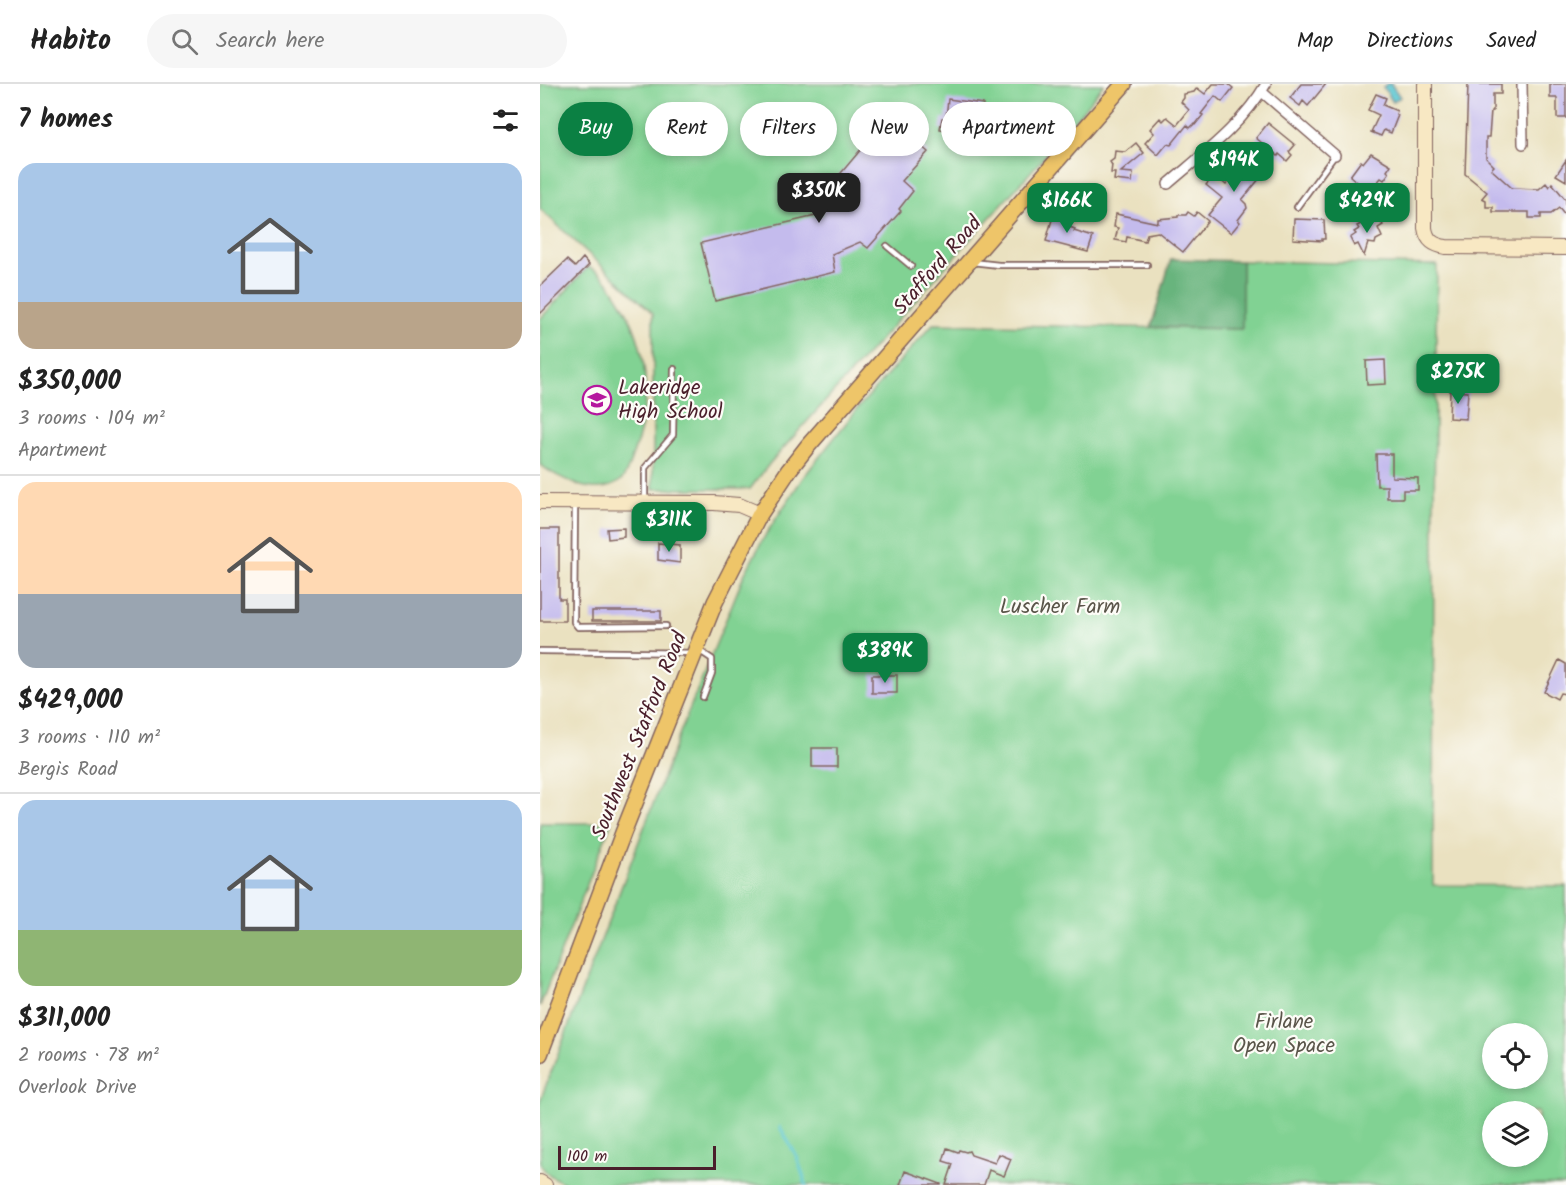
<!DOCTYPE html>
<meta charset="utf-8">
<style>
:root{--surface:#fff;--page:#f6f6f6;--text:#222;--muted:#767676;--line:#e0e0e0;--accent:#0b8043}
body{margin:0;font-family:Kalam,sans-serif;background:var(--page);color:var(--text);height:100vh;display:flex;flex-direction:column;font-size:22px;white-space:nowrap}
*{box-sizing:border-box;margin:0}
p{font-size:20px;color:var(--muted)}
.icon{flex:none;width:33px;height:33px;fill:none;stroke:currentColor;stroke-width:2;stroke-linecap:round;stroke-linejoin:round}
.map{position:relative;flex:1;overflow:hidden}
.drawer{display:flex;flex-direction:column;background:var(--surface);width:540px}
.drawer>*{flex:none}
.banner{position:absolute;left:18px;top:18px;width:570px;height:54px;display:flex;gap:12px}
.tools{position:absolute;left:942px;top:939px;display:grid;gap:12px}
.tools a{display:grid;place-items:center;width:66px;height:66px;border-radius:50%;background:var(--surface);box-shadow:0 3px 9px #0003;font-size:30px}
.scale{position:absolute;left:18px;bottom:15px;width:158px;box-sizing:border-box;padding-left:6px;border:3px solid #4a1f2b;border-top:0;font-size:16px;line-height:21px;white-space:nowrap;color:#4a1f2b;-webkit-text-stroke:4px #fdfcf7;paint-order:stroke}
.price{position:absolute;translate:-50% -51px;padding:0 14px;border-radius:12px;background:var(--accent);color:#fff;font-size:20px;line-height:39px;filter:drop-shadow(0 2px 3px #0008)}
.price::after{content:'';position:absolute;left:50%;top:36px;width:18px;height:14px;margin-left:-9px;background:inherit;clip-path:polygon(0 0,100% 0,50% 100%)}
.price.active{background:#222;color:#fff}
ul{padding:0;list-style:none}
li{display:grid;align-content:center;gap:12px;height:318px;padding:0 18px}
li+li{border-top:2px solid var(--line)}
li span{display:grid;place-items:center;height:186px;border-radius:18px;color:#555}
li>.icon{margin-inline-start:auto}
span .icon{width:108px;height:108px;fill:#fffc;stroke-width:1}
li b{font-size:26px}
h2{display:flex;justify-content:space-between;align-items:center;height:72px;padding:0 18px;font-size:26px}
.pill{padding:0 21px;border-radius:27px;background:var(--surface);box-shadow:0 3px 9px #0003;font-size:21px;line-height:54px}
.pill.active{background:var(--accent);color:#fff}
header{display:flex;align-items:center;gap:36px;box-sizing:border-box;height:84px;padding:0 30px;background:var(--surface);border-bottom:2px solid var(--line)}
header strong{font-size:28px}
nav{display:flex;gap:33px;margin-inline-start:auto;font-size:21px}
.search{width:420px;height:54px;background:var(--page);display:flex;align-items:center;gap:15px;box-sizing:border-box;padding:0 21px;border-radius:33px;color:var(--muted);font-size:22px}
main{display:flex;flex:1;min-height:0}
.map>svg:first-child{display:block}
</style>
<header>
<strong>Habito</strong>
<div class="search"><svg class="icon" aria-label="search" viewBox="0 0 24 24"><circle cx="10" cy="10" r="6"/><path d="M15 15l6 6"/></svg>Search here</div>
<nav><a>Map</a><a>Directions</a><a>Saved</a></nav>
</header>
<main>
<section class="drawer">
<h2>7 homes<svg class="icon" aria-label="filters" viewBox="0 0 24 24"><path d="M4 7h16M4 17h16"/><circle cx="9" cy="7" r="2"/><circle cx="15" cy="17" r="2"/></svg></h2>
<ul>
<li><span style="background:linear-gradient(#a9c7e8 75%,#b9a48a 0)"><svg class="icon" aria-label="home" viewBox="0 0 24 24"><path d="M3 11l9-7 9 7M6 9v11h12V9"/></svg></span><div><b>$350,000</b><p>3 rooms · 104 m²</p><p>Apartment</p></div></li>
<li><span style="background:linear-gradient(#ffd9b3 60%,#9aa5b1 0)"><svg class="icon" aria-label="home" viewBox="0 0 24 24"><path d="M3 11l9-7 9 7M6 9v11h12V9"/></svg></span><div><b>$429,000</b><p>3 rooms · 110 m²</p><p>Bergis Road</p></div></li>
<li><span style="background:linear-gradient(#a9c7e8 70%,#8fb573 0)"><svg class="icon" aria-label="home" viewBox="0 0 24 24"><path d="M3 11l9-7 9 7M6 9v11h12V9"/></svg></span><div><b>$311,000</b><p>2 rooms · 78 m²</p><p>Overlook Drive</p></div></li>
</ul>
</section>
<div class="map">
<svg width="1026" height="1101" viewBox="0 0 1026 1101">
<rect width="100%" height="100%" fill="#fdfcf7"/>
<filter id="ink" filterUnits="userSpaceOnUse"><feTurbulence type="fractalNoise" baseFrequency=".0167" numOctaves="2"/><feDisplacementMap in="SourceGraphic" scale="12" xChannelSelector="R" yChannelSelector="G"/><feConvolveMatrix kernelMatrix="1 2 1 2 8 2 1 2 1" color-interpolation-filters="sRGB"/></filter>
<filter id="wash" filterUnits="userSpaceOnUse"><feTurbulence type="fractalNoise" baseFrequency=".008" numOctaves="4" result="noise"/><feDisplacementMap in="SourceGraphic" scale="24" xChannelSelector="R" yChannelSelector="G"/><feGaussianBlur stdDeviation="1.35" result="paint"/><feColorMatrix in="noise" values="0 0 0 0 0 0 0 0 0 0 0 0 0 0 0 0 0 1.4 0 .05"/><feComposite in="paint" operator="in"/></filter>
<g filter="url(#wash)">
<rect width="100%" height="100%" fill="#eae1c0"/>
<path fill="#81d293" stroke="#66785f" stroke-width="1.5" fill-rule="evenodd" d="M0,0H564L514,62L230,379L210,405H113V229L0,125Z
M702,177L897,181L894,426L893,801L1026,802V1101H28C18,1096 7,1092 1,1081C0,1071 0,1030 0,1017L143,641L204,491L226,450L262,395L317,325L393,240L701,245ZM952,950H998V994H952ZM952,1028H998V1072H952Z
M48,183C63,188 71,202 79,215C110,263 113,321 92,373C89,381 87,392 80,397C66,408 45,405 31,398C20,393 9,389 0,380V235Z
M0,739H71L0,922Z"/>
<path fill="#68b47d" stroke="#596a54" stroke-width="1.5" d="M631,175L702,177V245L611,243Z"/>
<path fill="#5ac7d1" stroke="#52737e" stroke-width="1.5" d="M847,0H851L860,13L853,18L843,3Z"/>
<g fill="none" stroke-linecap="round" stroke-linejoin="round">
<path stroke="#5ac7d1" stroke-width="3" d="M240,1043L257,1073L266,1101"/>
</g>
<g id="blocks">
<path fill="#c4bbed" d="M673,0H688L693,4L682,18L675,12L661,30L663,31L655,41L654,40L650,44L647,41L631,61L627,60L618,71L605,59L614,49L610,45L620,34L623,37L627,33L637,41L649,26L641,18L644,14V10L654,8L657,4L665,10Z
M761,0H786L768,22L763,17L760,22L750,14Z
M928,0H961V10H953V27H951L949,53H946V74L954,82L951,85L972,104L999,105L1006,99L1009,103L1012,99L1026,116V133L1019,124L1011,130H1001V134H989V128H953V123H946V116L942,114L947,108L925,90Z
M1010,0H1026V34H1017V14H1010Z
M836,10L846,14L843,21L857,27L856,30L858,31L851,49L844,46L841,52L831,48L839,31L828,26Z
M408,15L443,20L442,35L432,34L430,49L420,48V53L405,49V46L400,45L402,34H406Z
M728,39L755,61L749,68L752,71L747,77L739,70L738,72L716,54Z
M338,45L353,59L364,47L388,68L362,97L373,107L359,125L361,127L328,164L320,158L292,170L295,188L175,217L161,159L284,130L275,120Z
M596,59L604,69L581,88L593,89L592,98L574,96L575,89H571L572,81L570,78L574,75L575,67L585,68Z
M706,67L717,75L713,80L724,89L702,116L706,120L707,124L698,136L700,138L691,149L668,131L682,114L666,101L675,91L686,101L701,84L695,80Z
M831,69L851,81L847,87L849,89L844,96L841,94L829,108L810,92L821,77L823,79Z
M1026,76V97L1016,91Z
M515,125L528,129L524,141L535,145L534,147L553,153L548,168L506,157Z
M648,128L654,132L657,128L668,137L643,168L618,148L607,150L605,157L587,153L586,158L575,156L578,144L574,143L576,130L618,139V135L638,133V131H646Z
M837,131L843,141L838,144L842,153L836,156L835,160L828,159L824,172L818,160L814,162L810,154L816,150L814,148L819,145L817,142Z
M754,135L784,136L785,155H782V157L753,155Z
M43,174L49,181L0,230V202L27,176L35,183Z
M845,276L846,300L827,301L826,277Z
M910,307L928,308L926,335L909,334Z
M836,370H852V393L878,394V406H863V414H847V402H837Z
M84,444V453L68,455L67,445Z
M0,445H19V515H25V537H0Z
M118,459L140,461V479L118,476Z
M52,527H121V537H52Z
M1019,576L1026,580V610L1020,609L1017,615L1004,608Z
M332,591H357V609H332Z
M272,664H297V683H272Z
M407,1064L418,1068L419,1066L426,1068L429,1067L431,1071L455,1079L459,1070L471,1075L464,1092L449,1086L444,1101H406L413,1080L403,1077Z
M365,1087L401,1100V1101H360Z"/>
</g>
</g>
<g filter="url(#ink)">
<use href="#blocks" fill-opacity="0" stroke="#82635f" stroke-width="1.5"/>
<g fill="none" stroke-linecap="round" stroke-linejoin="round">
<g stroke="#82635f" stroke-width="8">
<path id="lane" d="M757,123L795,71
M347,162L371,182
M432,178L459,181H607
M105,416V384L133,351L134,285
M35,421L34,538L38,543L126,542
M0,567L163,569L172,575V589L163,613"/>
</g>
<g stroke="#82635f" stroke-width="12">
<path id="street" d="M982,0L983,60
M722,8L795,71
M628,100C664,69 702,41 726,0"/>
</g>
<g stroke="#82635f" stroke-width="16">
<path id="secondary" d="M885,0V144C887,157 894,161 906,163L1026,164
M0,418L174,419L199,421L220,430
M0,1098L5,1101"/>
</g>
<g stroke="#82635f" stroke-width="18">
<path id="primary" d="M0,970L83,749L175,518L220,430L249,386L267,363L584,0"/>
</g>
<use href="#lane" stroke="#fff" stroke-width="4.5"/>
<use href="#street" stroke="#fff" stroke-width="9"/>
<use href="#secondary" stroke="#f8e8c3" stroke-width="14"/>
<use href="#primary" stroke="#eec569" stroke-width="15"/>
</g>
</g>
<defs>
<g id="school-ring" transform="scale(1.5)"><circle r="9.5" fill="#fdfcf7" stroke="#b5179e" stroke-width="1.5"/><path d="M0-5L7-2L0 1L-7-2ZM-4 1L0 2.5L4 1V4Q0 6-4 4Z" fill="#b5179e"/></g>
</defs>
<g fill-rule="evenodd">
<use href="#school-ring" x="57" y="316"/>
</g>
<g text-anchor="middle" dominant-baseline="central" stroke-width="4.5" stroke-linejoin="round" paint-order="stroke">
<g font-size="21" fill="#4a1f2b" stroke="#fdfcf7">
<text transform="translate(398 182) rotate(-49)">Stafford Road</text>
<text transform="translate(100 652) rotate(-68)">Southwest Stafford Road</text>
</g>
<g font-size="21" fill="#4a1f2b" stroke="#fdfcf7" text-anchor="start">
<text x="78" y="304">Lakeridge<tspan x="78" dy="24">High School</tspan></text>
</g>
<g font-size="21" fill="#5a554a" stroke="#fdfcf7">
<text x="520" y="523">Luscher Farm</text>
<text x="744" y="938">Firlane<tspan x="744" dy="24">Open Space</tspan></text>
</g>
</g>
</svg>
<div class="tools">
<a><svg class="icon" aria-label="locate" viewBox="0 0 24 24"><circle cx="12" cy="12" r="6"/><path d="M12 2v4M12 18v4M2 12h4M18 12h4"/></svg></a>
<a><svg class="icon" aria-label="layers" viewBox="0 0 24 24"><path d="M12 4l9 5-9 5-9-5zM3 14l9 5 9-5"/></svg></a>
</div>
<div class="scale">100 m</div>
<b class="price" style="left:694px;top:109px">$194K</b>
<b class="price active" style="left:279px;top:140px">$350K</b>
<b class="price" style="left:527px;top:150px">$166K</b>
<b class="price" style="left:827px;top:150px">$429K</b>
<b class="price" style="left:918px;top:321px">$275K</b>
<b class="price" style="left:129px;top:469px">$311K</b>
<b class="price" style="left:345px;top:600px">$389K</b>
<div class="banner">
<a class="pill active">Buy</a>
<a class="pill">Rent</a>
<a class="pill">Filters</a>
<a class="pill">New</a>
<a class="pill">Apartment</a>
</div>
</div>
</main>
